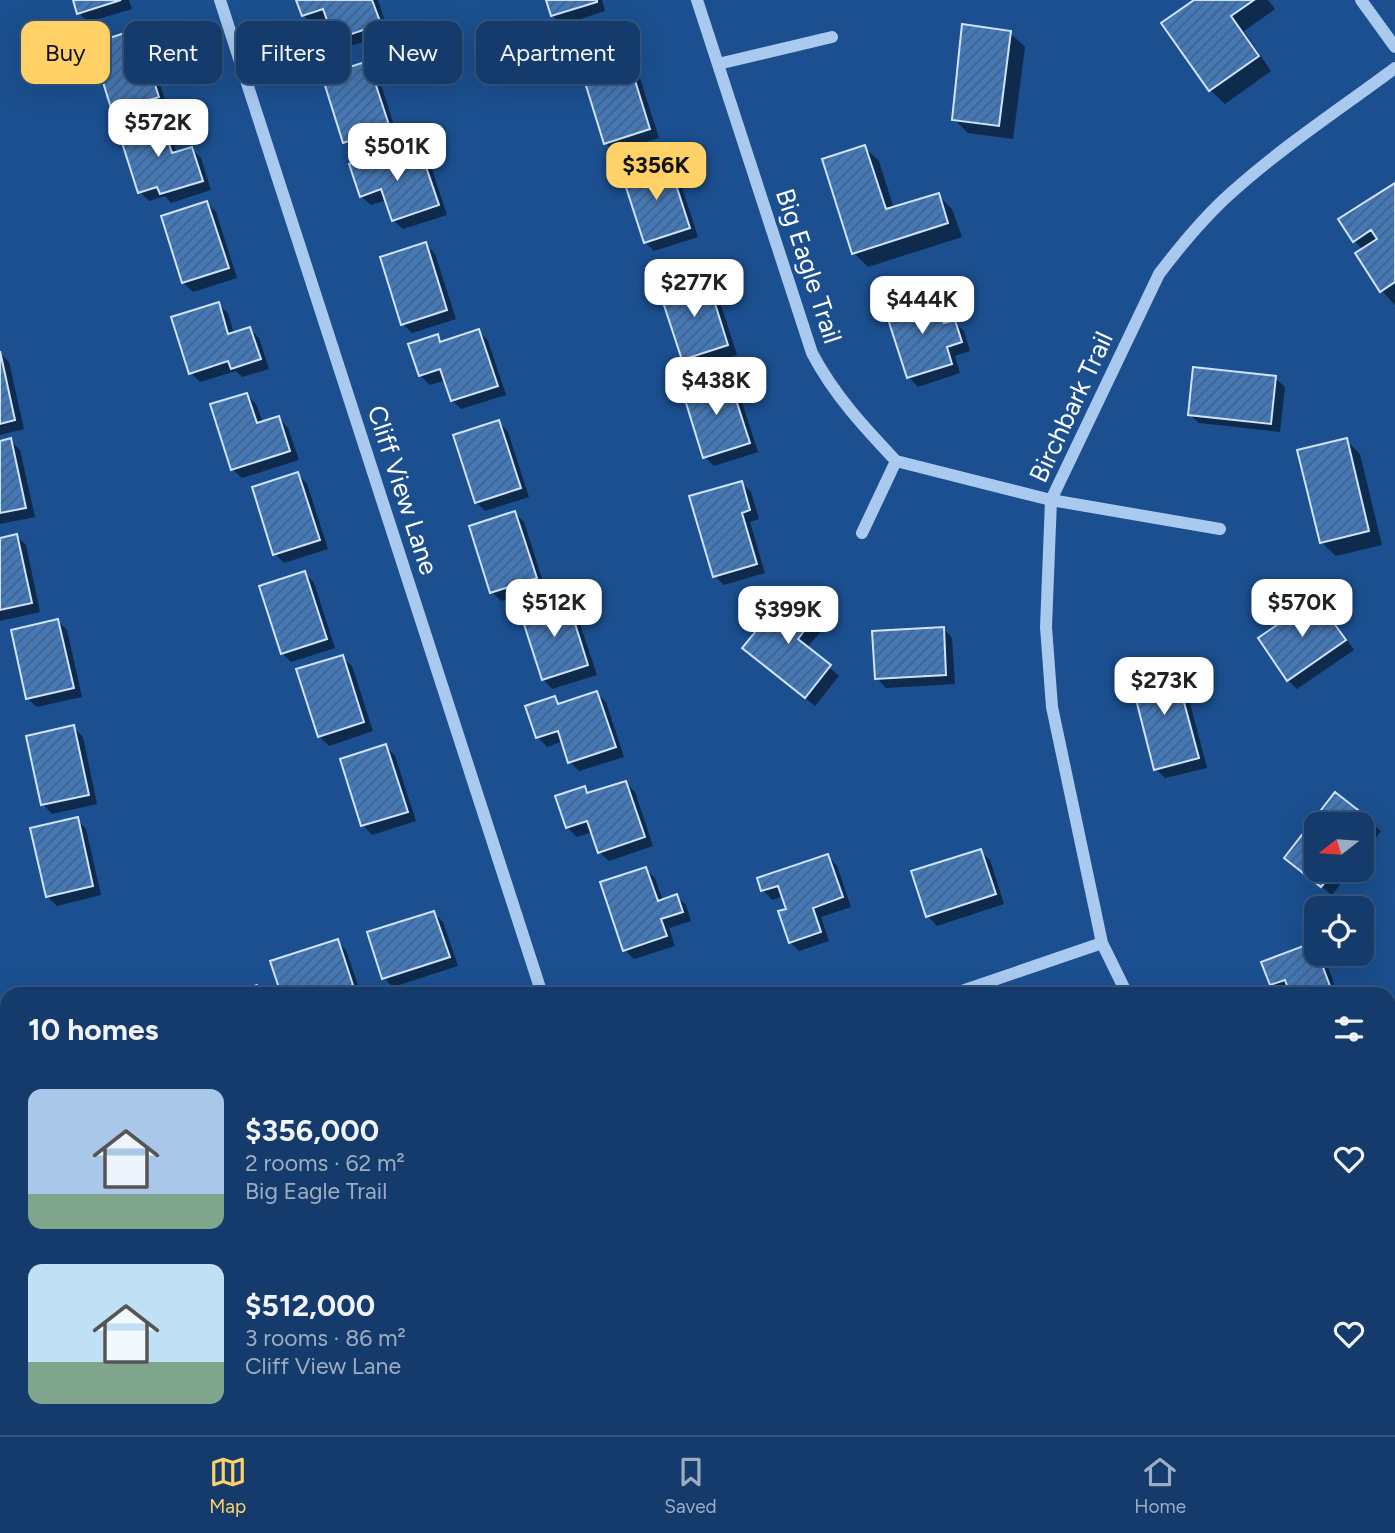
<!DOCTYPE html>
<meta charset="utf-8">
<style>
:root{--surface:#143b6b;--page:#214673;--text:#f1f3f6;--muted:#9dadc1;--line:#33557e;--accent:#ffd166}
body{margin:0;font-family:Figtree,sans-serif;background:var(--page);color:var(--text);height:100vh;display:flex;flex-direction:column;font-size:26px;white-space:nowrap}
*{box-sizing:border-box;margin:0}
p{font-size:23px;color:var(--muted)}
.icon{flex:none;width:38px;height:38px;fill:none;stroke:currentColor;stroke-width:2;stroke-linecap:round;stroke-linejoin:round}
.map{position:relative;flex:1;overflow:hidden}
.details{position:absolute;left:0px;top:987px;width:1396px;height:448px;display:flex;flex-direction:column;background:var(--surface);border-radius:21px 21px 0 0;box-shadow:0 7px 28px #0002,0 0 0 2px var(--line)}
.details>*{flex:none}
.hud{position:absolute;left:21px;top:21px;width:700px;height:63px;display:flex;gap:14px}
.needle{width:46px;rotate:253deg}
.buttons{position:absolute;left:1304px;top:812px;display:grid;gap:14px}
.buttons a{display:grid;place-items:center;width:70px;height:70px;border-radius:14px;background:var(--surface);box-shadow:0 7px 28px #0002,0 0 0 2px var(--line);font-size:35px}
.price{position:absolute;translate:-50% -60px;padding:0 16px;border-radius:14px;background:#fff;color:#222;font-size:23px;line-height:46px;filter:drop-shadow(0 2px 4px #0008)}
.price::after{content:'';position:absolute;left:50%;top:42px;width:21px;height:16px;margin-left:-10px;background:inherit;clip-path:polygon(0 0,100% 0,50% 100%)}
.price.current{background:var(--accent);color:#111}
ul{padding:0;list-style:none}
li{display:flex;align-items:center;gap:21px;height:175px;padding:0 28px}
li span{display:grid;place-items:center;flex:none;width:196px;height:140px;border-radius:14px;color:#555}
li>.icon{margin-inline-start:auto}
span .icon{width:84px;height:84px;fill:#fffc;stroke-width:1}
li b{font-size:30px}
h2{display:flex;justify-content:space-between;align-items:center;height:84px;padding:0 28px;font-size:30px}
.tag{padding:0 24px;border-radius:14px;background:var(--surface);box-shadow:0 7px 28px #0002,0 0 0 2px var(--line);font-size:24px;line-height:63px}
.tag.current{background:var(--accent);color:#111}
.menu{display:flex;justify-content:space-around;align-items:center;height:98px;border-top:2px solid var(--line);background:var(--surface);font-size:19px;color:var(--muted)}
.menu a{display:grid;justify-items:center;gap:4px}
.menu .current{color:var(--accent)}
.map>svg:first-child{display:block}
</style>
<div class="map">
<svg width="1395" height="1435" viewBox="0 0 1395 1435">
<defs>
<pattern id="park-dots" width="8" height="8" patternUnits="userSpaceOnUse" patternTransform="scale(1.75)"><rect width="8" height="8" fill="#2e69ad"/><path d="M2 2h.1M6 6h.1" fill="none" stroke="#4d80b9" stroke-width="1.8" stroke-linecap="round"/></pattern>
<pattern id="building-hatch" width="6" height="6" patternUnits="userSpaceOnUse" patternTransform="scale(1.75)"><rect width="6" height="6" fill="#4478b7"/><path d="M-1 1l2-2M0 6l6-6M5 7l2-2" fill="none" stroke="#486282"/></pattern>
</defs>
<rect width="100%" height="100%" fill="#1b4f8f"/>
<path fill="url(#park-dots)" d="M0,1256L7,1277V1428H66L70,1435H0Z"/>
<path fill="#0007" d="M75,0H129L132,9L88,22L79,13Z
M298,0H378L389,34L344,48L335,39L329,19L313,24L303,15Z
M548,0H602L605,11L562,25L552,15Z
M1197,0H1268L1275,9L1244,31L1271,71L1225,104L1210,90Z
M137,31L146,41L167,106L123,120L114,110Z
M1010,33L1025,47L1013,139L968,133L954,119Z
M368,63L377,72L398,138L354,152L345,142Z
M629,63L638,72L659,138L615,152L606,143Z
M159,118L169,128L177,154L192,149L201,158L211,190L171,203L165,196L149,201L140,192Z
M864,147L879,161L894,209L938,195L952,209L962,237L868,267L854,253Z
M420,151L429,160L447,215L403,229L393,220L387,200L371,205L361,196L379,156L385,163Z
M668,162L677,172L698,237L654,251L645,242Z
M1395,185V305L1381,290L1363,250L1354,240Z
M207,203L216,212L237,278L193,292L184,283L163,217Z
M426,244L435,254L456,319L412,333L403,324Z
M706,280L716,289L737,355L693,369L683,359Z
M934,296L943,305L949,323L954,322L964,331L970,351L955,356L960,373L918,387L909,377Z
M218,304L228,313L234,334L250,329L259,338L269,369L242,377L236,371L200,382L191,373Z
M479,331L488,341L506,395L461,409L452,400L446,380L430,385L420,375L438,336L444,342Z
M0,353L9,362L24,429L0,435Z
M728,377L737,387L758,452L714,466L705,457Z
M1275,378L1285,387L1280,432L1199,423L1189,414Z
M247,395L256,404L263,423L279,418L288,428L299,460L242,478L232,469Z
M499,422L508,432L529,497L485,511L476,502Z
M10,440L20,450L35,517L0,524V443Z
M1346,440L1360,454L1382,545L1336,556L1321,542Z
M298,474L307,484L328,549L284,563L275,554Z
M742,483L751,492L759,519L750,522L765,573L724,585L715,576Z
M515,513L524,522L545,588L501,601L492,592Z
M16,536L26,545L40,612L0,621V539Z
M305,573L314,583L335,648L291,662L282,653Z
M788,594L825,626L807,648L839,676L815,706L754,657Z
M566,600L575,609L597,675L552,689L543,679Z
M1316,600L1326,609L1354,650L1297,689L1288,680Z
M58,621L67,630L82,697L37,707L27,698Z
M943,628L952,638L955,684L886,688L877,678Z
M342,657L352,666L373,731L329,746L319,736Z
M1174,667L1183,676L1207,768L1165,778L1156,769Z
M596,693L606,702L624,757L579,771L570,762L563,741L547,747L538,737L555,698L561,705Z
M73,727L83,737L97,804L52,814L43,804Z
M386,746L395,756L416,821L372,835L363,825Z
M626,783L635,792L653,846L609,861L599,852L593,832L577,837L567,827L585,788L591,794Z
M1335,794L1381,831L1362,856V824H1316V870H1351L1332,895L1286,858Z
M77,819L86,829L101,895L57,906L47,896Z
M980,851L990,860L1004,904L937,926L928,916Z
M828,856L837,866L851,907L821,917L829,941L799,951L790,942L789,910L784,896L772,900L763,890Z
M645,869L655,878L663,901L677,896L686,905L691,921L669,928L675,946L634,959L625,950Z
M434,913L443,922L458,966L393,987L384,978Z
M337,941L346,950L361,994H283Z
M1313,945L1316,947V954H1323L1338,994H1292L1290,990L1281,993L1272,984Z
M1390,1049L1395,1050V1102L1390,1100Z
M319,1428H383L386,1435H321Z
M423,1428H462L464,1435H426Z
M535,1428H575L554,1435H541Z"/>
<path fill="url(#building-hatch)" stroke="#cfe3fa" stroke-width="2" d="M73,0H121L77,14Z
M296,0H372L381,24L334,40L323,9L302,16Z
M546,0H597V2L551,16Z
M1194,0H1254L1231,16L1259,56L1209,91L1161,23Z
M962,24L1011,31L999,126L952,120Z
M137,29L159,97L112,111L91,44Z
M368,61L390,128L343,143L322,76Z
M629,61L650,129L604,144L583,76Z
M160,116L172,153L192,147L203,181L160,194L157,187L138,193L118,130Z
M865,145L886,209L939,193L948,223L852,254L822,159Z
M420,149L439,205L392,221L381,189L360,197L349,164L379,154L381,162Z
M668,160L690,228L644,243L622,175Z
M1395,183V282L1380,292L1355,253L1377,239L1371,230L1353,242L1338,219Z
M207,201L229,268L182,283L161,216Z
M426,242L447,310L401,325L380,257Z
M707,278L728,345L682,360L660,293Z
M934,294L944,323L955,320L962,342L947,347L952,364L907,378L885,310Z
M219,302L228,334L250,327L261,359L231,369L228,361L189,374L171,317Z
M479,329L498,386L451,401L440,369L419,376L408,344L438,334L440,342Z
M0,351L15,420L0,424Z
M1193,367L1276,376L1271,424L1188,415Z
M728,375L750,443L703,458L682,390Z
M247,393L257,423L279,416L290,451L231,470L210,404Z
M499,420L521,488L475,503L453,435Z
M11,438L26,508L0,513V441Z
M1347,438L1369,531L1320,543L1297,450Z
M298,472L320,540L273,555L252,487Z
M742,481L750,510L742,513L757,564L713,577L689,496Z
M515,511L537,578L490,593L469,526Z
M17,534L32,603L0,610V538Z
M305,571L327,639L281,654L259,586Z
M788,592L816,615L798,639L831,665L805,698L742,648Z
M567,598L588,665L542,680L520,612Z
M1316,598L1346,640L1287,681L1258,638Z
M58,619L74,688L26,699L11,630Z
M944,627L946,675L875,679L872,631Z
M343,655L364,722L318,737L296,669Z
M1174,665L1199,758L1154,770L1130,676Z
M597,691L616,747L568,763L558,731L536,738L525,706L555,696L558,704Z
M74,725L89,795L41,805L26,736Z
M386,744L408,812L361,826L340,759Z
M626,781L645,837L598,853L587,821L566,828L555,796L585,786L587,793Z
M1335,792L1372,821L1362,835V824H1316V870H1335L1321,887L1284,858Z
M78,817L93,886L46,897L30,828Z
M981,849L996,894L926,917L911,871Z
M828,854L843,897L813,908L821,932L789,943L778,911L786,909L778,886L761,891L757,878Z
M646,867L658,901L677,894L683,912L661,919L667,936L623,951L600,882Z
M434,911L450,957L382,979L367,932Z
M338,939L353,985L326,994H281L270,961Z
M1314,942L1316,954H1318L1333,994H1290L1285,980L1270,985L1261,962Z
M257,985L260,994H228Z
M1390,1047L1395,1048V1094H1390Z
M317,1428H378L380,1435H319Z
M422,1428H457L459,1435H424Z
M1239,1428H1281L1287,1435H1231Z"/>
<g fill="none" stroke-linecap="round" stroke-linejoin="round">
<path stroke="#a9c9ee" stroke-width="12" d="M220,0L542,994
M697,0L812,353C834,395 864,427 896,461L862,533
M1361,0L1395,47
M718,64L832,37
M896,461L1051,500L1220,529
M953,994L1102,943
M1127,994L1102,943L1052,707L1046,627L1051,500L1159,274C1181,245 1204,217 1231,193C1282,147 1340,109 1395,68
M0,1016L7,1049
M0,1198L7,1195
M1390,1277L1395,1283
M115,1428L119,1435"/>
</g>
<g text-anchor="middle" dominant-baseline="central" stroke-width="7" stroke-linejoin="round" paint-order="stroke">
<g font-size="26" fill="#fff" stroke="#1b4f8f">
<text transform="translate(809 266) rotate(72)">Big Eagle Trail</text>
<text transform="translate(1071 407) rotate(-65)">Birchbark Trail</text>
<text transform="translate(403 490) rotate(72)">Cliff View Lane</text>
</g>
</g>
</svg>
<div class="buttons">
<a><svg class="needle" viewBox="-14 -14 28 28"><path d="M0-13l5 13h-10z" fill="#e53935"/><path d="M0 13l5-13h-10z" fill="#9dadc1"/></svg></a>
<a><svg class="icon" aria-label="locate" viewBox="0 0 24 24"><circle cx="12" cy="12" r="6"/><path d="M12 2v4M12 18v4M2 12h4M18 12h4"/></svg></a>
</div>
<b class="price" style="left:158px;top:159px">$572K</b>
<b class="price" style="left:397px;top:183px">$501K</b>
<b class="price current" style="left:656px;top:202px">$356K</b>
<b class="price" style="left:694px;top:319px">$277K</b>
<b class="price" style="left:922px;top:336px">$444K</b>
<b class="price" style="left:716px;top:417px">$438K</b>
<b class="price" style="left:554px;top:639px">$512K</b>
<b class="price" style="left:1302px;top:639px">$570K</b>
<b class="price" style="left:788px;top:646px">$399K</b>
<b class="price" style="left:1164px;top:717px">$273K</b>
<div class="hud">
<a class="tag current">Buy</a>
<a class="tag">Rent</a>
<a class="tag">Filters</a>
<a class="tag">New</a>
<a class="tag">Apartment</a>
</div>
<section class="details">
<h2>10 homes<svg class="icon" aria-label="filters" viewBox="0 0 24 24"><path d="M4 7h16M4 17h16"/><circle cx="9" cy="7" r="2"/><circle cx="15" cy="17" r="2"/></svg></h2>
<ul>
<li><span style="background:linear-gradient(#a9c7e8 75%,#7fa58c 0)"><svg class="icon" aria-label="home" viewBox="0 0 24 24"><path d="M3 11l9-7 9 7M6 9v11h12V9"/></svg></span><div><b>$356,000</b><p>2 rooms · 62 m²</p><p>Big Eagle Trail</p></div><svg class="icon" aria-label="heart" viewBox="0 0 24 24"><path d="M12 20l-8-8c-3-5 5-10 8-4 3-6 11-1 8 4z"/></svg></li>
<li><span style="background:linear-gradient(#bfe0f5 70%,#7fa58c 0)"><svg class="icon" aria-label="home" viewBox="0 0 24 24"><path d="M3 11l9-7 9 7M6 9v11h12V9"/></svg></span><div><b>$512,000</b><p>3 rooms · 86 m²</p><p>Cliff View Lane</p></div><svg class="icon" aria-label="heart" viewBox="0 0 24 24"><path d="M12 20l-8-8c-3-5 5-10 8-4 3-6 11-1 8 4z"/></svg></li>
</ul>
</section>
</div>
<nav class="menu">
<a class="current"><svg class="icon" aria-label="map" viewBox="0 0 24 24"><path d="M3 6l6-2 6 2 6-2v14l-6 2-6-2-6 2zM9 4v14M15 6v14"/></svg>Map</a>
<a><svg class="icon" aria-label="saved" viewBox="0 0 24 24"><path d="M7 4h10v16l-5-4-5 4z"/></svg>Saved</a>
<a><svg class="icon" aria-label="home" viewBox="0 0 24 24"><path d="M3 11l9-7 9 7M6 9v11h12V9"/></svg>Home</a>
</nav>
